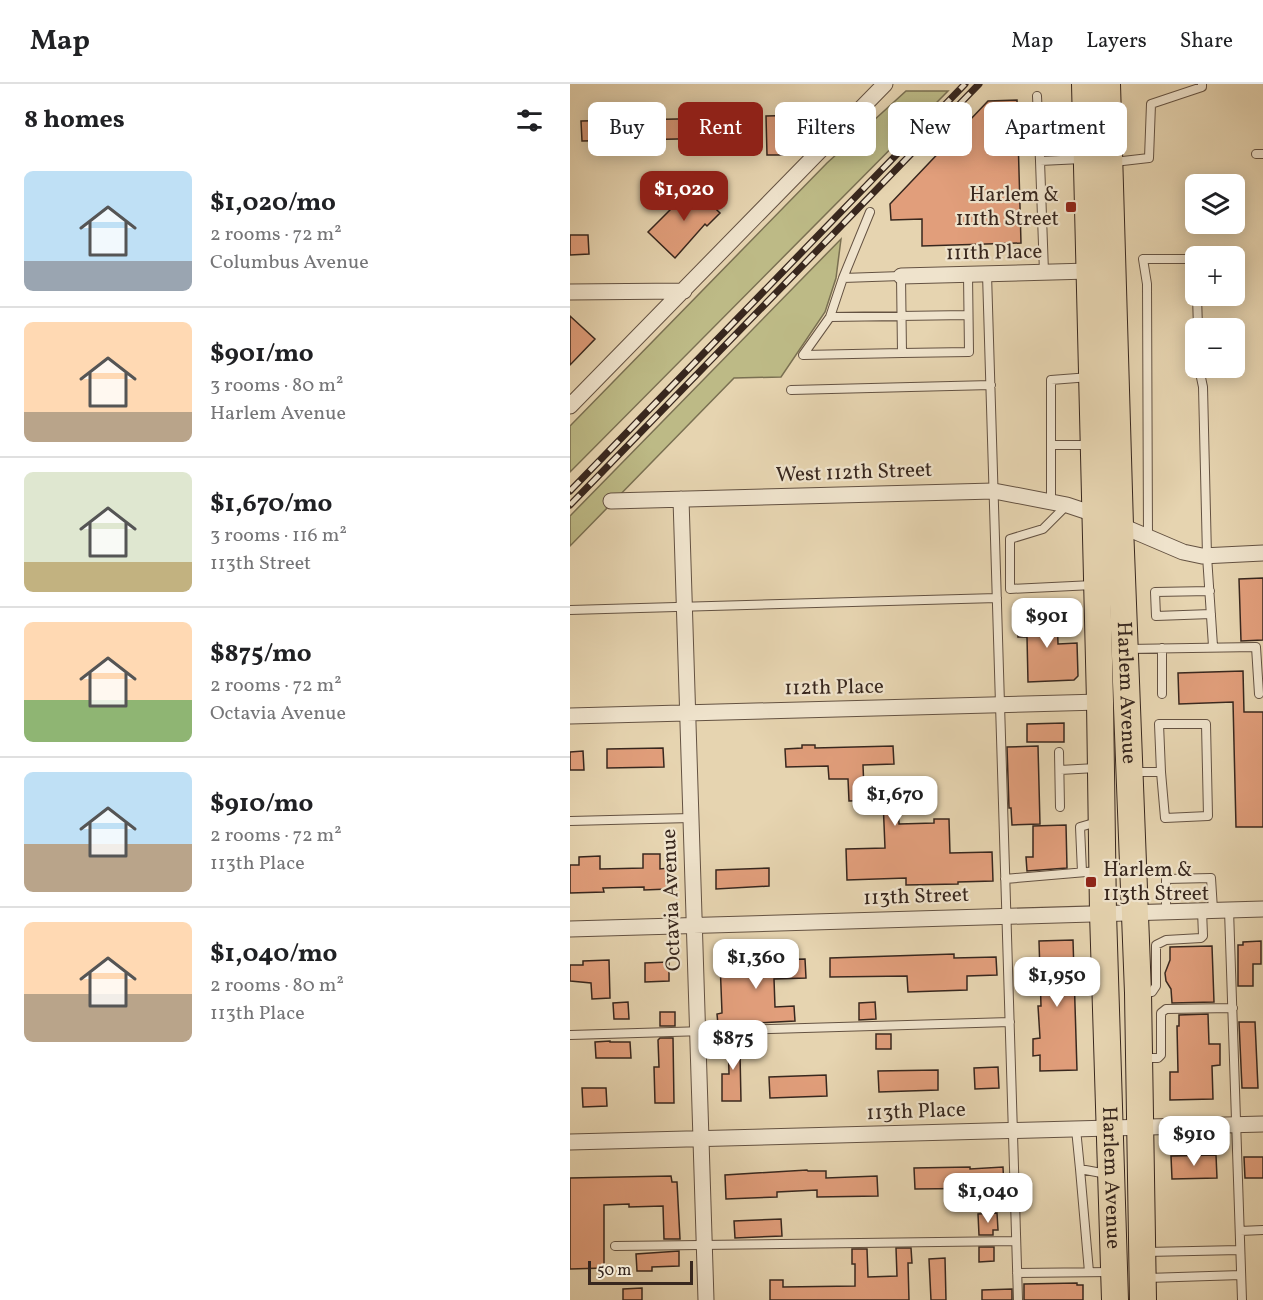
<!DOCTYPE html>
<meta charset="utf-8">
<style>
:root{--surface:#fff;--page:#f6f6f6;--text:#202124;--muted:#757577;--line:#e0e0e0;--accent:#8f2418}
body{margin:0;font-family:Vollkorn,serif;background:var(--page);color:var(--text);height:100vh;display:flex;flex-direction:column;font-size:22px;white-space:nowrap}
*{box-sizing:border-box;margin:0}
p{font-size:20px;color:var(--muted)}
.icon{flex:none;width:33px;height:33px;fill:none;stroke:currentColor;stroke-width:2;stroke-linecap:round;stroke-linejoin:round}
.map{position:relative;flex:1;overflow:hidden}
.sheet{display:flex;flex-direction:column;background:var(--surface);width:570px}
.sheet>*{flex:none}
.top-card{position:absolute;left:18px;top:18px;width:570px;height:54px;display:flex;gap:12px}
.fabs{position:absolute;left:615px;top:90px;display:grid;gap:12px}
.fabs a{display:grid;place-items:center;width:60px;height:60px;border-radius:9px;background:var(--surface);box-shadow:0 3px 15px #0003;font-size:30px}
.scale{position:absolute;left:18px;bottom:15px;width:105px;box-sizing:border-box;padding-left:6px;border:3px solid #38271e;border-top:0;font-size:16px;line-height:21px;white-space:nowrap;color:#38271e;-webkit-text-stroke:4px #efe3cc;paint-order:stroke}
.price{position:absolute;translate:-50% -51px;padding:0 14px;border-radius:12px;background:#fff;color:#222;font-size:20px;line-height:39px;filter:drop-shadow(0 2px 3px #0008)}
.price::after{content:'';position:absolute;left:50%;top:36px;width:18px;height:14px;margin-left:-9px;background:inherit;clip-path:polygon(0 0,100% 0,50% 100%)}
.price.current{background:var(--accent);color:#fff}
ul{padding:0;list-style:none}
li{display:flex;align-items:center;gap:18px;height:150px;padding:0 24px}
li+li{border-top:2px solid var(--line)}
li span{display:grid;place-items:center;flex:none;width:168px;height:120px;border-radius:9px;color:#555}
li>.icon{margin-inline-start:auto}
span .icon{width:72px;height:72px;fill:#fffc;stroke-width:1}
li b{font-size:26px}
h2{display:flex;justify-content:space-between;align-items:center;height:72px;padding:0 24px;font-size:26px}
.tag{padding:0 21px;border-radius:9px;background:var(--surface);box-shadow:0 3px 15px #0003;font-size:21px;line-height:54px}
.tag.current{background:var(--accent);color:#fff}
header{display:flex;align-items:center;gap:36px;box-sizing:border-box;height:84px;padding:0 30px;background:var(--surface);border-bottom:2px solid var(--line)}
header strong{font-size:28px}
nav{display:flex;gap:33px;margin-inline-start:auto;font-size:21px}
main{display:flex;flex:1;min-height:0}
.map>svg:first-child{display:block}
</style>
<header>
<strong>Map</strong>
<nav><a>Map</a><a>Layers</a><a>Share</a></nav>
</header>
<main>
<section class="sheet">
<h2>8 homes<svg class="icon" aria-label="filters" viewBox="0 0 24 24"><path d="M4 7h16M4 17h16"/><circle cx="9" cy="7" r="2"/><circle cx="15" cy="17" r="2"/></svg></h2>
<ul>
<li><span style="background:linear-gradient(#bfe0f5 75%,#9aa5b1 0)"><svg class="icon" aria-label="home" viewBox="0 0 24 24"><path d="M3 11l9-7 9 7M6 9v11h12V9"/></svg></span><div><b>$1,020/mo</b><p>2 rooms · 72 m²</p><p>Columbus Avenue</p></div></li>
<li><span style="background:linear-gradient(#ffd9b3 75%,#b9a48a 0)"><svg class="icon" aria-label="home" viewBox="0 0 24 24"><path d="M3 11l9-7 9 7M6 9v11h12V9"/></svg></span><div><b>$901/mo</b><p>3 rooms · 80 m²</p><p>Harlem Avenue</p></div></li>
<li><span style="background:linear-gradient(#dfe7d0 75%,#c2b280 0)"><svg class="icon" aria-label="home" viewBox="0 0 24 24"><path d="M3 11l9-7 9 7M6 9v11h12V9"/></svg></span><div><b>$1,670/mo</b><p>3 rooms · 116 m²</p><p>113th Street</p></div></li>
<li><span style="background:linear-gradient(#ffd9b3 65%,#8fb573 0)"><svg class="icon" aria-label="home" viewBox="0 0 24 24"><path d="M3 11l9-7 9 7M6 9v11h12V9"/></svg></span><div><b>$875/mo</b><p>2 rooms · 72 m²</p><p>Octavia Avenue</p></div></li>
<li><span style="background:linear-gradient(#bfe0f5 60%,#b9a48a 0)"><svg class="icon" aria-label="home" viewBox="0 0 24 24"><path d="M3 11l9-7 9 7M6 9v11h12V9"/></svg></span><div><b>$910/mo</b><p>2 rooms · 72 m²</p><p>113th Place</p></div></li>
<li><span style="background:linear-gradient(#ffd9b3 60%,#b9a48a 0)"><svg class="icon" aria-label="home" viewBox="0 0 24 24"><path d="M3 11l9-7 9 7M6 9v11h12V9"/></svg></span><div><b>$1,040/mo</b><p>2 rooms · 80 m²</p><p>113th Place</p></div></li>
</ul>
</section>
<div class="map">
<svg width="693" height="1216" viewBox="0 0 693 1216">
<rect width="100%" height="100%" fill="#e6d4b0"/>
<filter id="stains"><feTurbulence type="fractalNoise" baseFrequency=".00333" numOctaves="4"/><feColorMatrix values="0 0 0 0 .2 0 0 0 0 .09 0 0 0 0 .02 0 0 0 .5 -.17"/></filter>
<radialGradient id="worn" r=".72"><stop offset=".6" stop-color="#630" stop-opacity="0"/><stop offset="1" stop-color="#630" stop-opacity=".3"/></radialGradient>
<path fill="#bdba86" stroke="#7a7052" stroke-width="1.5" d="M336,7H378L0,388V342L257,79Z
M271,155L266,194L255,228L211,293L164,294L0,462V432Z"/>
<path fill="#e19e7b" stroke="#38271e" stroke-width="1.5" d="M447,16L451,159L352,162V135L321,136L320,120L418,17Z
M237,31V52L219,53V71H197L196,32Z
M155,34V54L12,57L11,37Z
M123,103L150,129L137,142L135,140L105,174L78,148Z
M0,151H18L19,170L0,171Z
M0,232L25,255L0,281Z
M693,494V556L671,557L669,495Z
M487,528L488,560L507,559L508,592L504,596L458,598L457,553H448L447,529Z
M673,587L674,628H693V743H666L663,618L609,620L608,589Z
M494,639V658H457V640Z
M232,661H245V664L323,662L324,680L293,681L294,706L328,705L329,740L364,739V735H379L380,769L422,768L423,797L388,798V800L336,801V794L277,796L276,765L315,764L313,716L279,717L278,695H259L258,682L216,683L215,665L232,664Z
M468,662L470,740L442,741L441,724H439L437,663Z
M93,664L94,683L37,684V665Z
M13,667L14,686H0V668Z
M496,741L497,784L457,787L456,773H463V742Z
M73,770H90V785L98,784V805L74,806V803L33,804L34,808L0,809V781H9V773L30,772V785L73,784Z
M199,784V802L146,805V786Z
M503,856L507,986L470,987V971L463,972V955L470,954L468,922H471L469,857Z
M691,857V880H683V902H668V861H673V858Z
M642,862L644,918L602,919L601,905L596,897L595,889L600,876V863Z
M384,870V874L426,873L427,891L397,892V906L338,908L337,892L260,893V874Z
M235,875L236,894L204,895L205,923L224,922L225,937L148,941L147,930L152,929L150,877Z
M39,876L40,914L22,915L21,899L0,897V881H13V877Z
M99,878V897L75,898V879Z
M58,918L59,935H44L43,919Z
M305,918L306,935L289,936V919Z
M90,928H105V942H90Z
M638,930L639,960H650V981L642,982L643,1015L600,1016V988H608L607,942H609V931Z
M669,938H685L688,1004H672Z
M306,950H321V965H306Z
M158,952H173V970H170L171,1017H152V990H159Z
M90,954H103L104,1019H85L84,983H89L88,956Z
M40,957V958H60L61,974H26L25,958Z
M428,983L429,1004L405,1005L404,984Z
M368,986V1006L309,1008L308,987Z
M256,991L257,1012L200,1014L199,993Z
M12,1004H36L37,1022L13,1023Z
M646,1071L647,1094L602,1095L601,1072Z
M674,1073H693V1094H675Z
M400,1083V1085L433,1083L434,1104L345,1105L344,1084Z
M237,1086L238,1087H256V1094L307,1092L308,1112L247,1113V1106L207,1108V1113L156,1115L155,1091Z
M101,1092L102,1098H107L110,1155H94L93,1122L59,1123V1120L34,1121V1184L0,1185V1094Z
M427,1129L428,1146H423V1151H409L408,1130Z
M211,1135L212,1152L165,1154L164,1137Z
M409,1163H424V1177L409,1178Z
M326,1164H341L342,1179H338L339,1216H200V1196H213V1203L285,1202V1180H282V1165H297L298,1193L327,1192Z
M109,1167V1182L82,1183V1187H67L66,1170Z
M375,1174L376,1216H361L359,1175Z
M507,1199V1201H513V1216H454V1200Z
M72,1204V1216H53V1205Z
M442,1205V1216H412V1206Z"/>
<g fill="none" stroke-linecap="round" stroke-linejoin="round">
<g stroke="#645242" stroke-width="10">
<path id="lane" d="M467,12L470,77
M686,70H693
M544,78L579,74L581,20L632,3V0
M474,188L470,77L512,75
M417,190L448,1216
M273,194L300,128
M627,212L628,244
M260,233L273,194L331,192L332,269L399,268L398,191
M332,269L233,271L260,233L398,231
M629,284L633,303L637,472L643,562
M221,306L421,301
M481,361H521
M481,418V296L520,293
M496,422L473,445L440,455V505L523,501
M578,453L577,200L573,175H626
M640,507L585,508L586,532L641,530
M0,526L427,514
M592,564V610
M557,565L686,563L689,610
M489,668L490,723
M490,686L526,684
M562,688H591L589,640H636L638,732L595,734L591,688
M0,737L121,734
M512,788L510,743L527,738
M435,795L528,787
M659,826L672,1216
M596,827V795L641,794L643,826
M573,909L582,908L586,902V861L596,856L631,854L633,852L632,826
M0,951L440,938
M574,974H588L591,971V929L596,925L663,924
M506,1045L510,1085L537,1090
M510,1085L519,1188
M670,1147L693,1146
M45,1162L446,1157
M576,1168L670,1166
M447,1189L541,1188
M577,1194L671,1191"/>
</g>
<g stroke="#645242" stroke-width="17">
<path id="street" d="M331,192L519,187
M0,208L114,207
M0,322L315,0
M111,415L136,1216
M41,417L424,407L497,421L524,430L613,468L632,472L693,469
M0,632L530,618
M0,845L693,825
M0,1058L693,1040"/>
</g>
<g stroke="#38271e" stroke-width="28">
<g id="primary">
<path id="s1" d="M515,0L530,618L533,829L545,1216"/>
<path id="s2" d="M537,0L550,442L568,909L573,1216"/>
</g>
</g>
<use href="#lane" stroke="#efe3cc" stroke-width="8"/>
<use href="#street" stroke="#efe3cc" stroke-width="15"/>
<use href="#primary" stroke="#e6d4b0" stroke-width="26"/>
<g stroke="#38271e" stroke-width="7">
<path id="rail" d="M0,407L395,0
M0,421L409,0"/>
</g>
<use href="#rail" stroke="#efe3cc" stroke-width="4.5" stroke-dasharray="14" stroke-linecap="butt"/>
</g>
<g fill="#8f2418" stroke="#efe3cc" stroke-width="2">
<rect x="495" y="117" width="12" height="12" rx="3"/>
<rect x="515" y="792" width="12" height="12" rx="3"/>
</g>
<g text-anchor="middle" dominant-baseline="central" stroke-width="4.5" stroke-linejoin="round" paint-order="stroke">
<g font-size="21" fill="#38271e" stroke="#efe3cc" text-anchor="end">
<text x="489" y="111">Harlem &amp;<tspan x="489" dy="24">111th Street</tspan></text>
<text x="533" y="786" text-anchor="start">Harlem &amp;<tspan x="533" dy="24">113th Street</tspan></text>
</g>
<g font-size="21" fill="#38271e" stroke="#efe3cc">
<text transform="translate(424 169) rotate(-1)">111th Place</text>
<text transform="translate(284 389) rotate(-2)">West 112th Street</text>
<text transform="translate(264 604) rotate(-1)">112th Place</text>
<text stroke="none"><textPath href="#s2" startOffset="609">Harlem Avenue</textPath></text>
<text transform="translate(346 813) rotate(-2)">113th Street</text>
<text transform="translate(102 816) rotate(-92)">Octavia Avenue</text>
<text transform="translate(346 1028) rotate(-2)">113th Place</text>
<text stroke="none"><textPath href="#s1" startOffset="1094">Harlem Avenue</textPath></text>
</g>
</g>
<rect width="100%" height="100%" filter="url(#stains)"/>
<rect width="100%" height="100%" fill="url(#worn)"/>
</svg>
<div class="fabs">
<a><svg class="icon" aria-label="layers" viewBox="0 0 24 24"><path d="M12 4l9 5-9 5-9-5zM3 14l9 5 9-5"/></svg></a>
<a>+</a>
<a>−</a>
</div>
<div class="scale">50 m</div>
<b class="price current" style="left:114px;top:138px">$1,020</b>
<b class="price" style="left:477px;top:565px">$901</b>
<b class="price" style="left:325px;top:743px">$1,670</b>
<b class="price" style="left:186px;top:906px">$1,360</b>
<b class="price" style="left:487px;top:924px">$1,950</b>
<b class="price" style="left:163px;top:987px">$875</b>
<b class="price" style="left:624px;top:1083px">$910</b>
<b class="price" style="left:418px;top:1140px">$1,040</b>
<div class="top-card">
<a class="tag">Buy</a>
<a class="tag current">Rent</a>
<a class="tag">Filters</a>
<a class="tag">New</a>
<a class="tag">Apartment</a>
</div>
</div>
</main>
